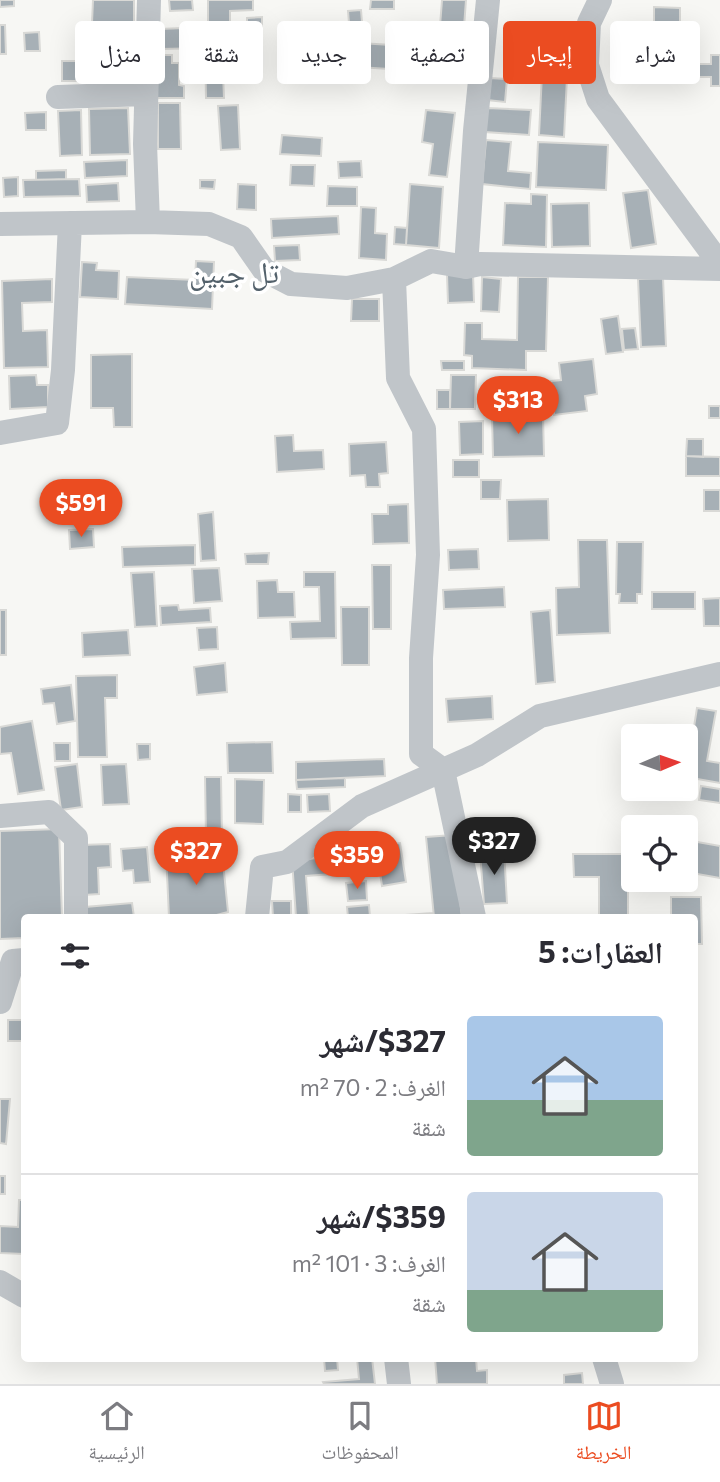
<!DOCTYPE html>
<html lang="ar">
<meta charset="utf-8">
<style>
:root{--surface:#fff;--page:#f2f2f3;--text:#2b2b33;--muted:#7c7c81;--line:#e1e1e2;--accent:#eb4c21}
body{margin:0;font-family:Commissioner,"Noto Naskh Arabic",sans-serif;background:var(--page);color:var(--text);direction:rtl;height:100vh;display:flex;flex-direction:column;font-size:26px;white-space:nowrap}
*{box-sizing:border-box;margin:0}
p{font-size:23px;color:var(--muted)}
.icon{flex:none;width:38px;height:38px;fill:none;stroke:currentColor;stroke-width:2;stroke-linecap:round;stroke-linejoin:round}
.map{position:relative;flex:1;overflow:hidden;direction:ltr}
.panel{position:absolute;left:21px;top:914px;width:677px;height:448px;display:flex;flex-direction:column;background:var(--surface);border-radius:7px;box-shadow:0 7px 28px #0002;direction:rtl}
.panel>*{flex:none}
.top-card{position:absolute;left:21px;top:21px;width:679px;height:63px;direction:rtl;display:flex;gap:14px}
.needle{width:46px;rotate:88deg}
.fabs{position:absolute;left:621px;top:724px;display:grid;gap:14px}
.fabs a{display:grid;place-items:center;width:77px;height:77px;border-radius:7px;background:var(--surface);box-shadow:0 7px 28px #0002;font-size:35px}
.price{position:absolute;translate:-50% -60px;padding:0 16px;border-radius:24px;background:var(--accent);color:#fff;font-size:23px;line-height:46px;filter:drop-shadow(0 2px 4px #0008)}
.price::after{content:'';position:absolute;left:50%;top:42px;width:21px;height:16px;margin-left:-10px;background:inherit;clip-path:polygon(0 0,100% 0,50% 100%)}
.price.selected{background:#222;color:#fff}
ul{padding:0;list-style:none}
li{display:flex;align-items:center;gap:21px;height:175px;padding:0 35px}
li+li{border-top:2px solid var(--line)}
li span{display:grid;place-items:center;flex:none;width:196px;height:140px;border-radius:7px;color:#555}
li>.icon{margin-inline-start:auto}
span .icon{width:84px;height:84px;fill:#fffc;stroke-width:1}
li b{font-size:30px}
h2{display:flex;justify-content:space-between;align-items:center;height:84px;padding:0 35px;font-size:30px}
.chip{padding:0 24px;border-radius:7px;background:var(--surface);box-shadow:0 7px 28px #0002;font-size:24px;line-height:63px}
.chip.selected{background:var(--accent);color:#fff}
.dock{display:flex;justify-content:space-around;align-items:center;height:98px;border-top:2px solid var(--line);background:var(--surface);font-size:19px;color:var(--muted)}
.dock a{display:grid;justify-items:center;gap:4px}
.dock .selected{color:var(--accent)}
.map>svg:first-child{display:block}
</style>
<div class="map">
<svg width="720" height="1384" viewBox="0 0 720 1384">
<rect width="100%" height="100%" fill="#f7f7f4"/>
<path fill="#a7b0b6" stroke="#d9d9d6" stroke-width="2" d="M0,0H14V6L0,7Z
M93,0H134V25L92,23Z
M169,0H192L193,10L170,11Z
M208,0H253V10L230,11V30H208Z
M371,0H394V9H370Z
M442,0H466L460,81L436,79Z
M654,7L680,8V47H645L644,27H654Z
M361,10L363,34L350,35L348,11Z
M262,17V32H247V18Z
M0,25H5L6,54H0Z
M207,27L208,48L160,49V29Z
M399,31L419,32L417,76H396Z
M39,32L40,51H25L24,33Z
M344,42L391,45L389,69L342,66Z
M418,42H433L432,77L417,76Z
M97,43H130V81H62V61H97Z
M205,48H222L224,98H206Z
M245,50L247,81L227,82L225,51Z
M157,55H172V63H179V85L184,86V98H157Z
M711,55H720V86H711V77H699L698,64H711Z
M525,56L568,58L564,137L539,135L542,74L524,73Z
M489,78L507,79L505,102L487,100Z
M158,103H180L181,149H158Z
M238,105L240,149L221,150L218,106Z
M128,108L130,154L90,155L89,109Z
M487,108L531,110L529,135L485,132Z
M81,110L82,155L60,156L58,111Z
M426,110L455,113L447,177L429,175L433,144L422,142Z
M46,112V130H26L25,113Z
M282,135L322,138L321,156L280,154Z
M486,140L511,142L508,171L531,173L530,189L482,184Z
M538,142L608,145L606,190L536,187Z
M127,160V176L85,178L84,162Z
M361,161L362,177L339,178L338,162Z
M291,165H315L314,186L290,185Z
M66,170V179L36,180V171Z
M18,177V196L4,197L3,178Z
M79,179L80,196L24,197L23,180Z
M200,180H215L214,189L200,188Z
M118,183L119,201L87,202L86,185Z
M238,184L256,185V210L237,209Z
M410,184L443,187L439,248L406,245Z
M328,186L357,187V206H327Z
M648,190L656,244L631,248L623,193Z
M531,194L547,195L546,247L503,245L505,203L531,204Z
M589,203L590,246L552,247L551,204Z
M361,207L376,208L375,233L387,234L386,260L359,258Z
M338,216L339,234L272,238L271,219Z
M395,227L407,228L406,245L394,244Z
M299,245L300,260L275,261L274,246Z
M196,261L214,262L212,309L125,304L127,277L195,280Z
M82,262L97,263L96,270L119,271L118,299L80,297Z
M473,274L474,302L448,303L447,275Z
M482,277L501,279L499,312L481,311Z
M518,277H548L546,351H526V370L472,368V356L464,355L465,323H482V339L517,340Z
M663,278L666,346L641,347L638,279Z
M52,279V302L22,303L23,331L47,330L48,367L4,368L2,281Z
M352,299H379V321H351Z
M618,316L623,352L606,354L601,319Z
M635,328L638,349L624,350L622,329Z
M132,354V427H114L113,408H91V355Z
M593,359L597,394L585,396L587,411L554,415L551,381L561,380L559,363Z
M441,361H464V370H442Z
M36,375L37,385H48V407L10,409L9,376Z
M451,375H476L475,409H450Z
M437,390H450V409H437Z
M709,406H720V418H709Z
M543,415L544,456L493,457L492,417Z
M483,421V454L460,455L459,422Z
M293,435L294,451L323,450L324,469L277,472L275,436Z
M687,439H703V457L686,456Z
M386,442L388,473L379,474L380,487H366L365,475L350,476L349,444Z
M686,456L720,457V476H686Z
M453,460H479V477H453Z
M481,480H501L500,499H481Z
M704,490H720V511H704Z
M548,499L549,540L508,541L507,500Z
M408,504L409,543L373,544L372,514H388V505Z
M213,512L216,560L201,561L198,514Z
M93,529L94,547L70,549L69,530Z
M578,540H607L610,633L557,635L556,588L579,587Z
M617,542H643L642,594H637V603H619L620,594H616Z
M195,545V565L123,567L122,547Z
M478,549L479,569L449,570L448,550Z
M269,553L268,564H246L245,554Z
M372,565H391V629H373Z
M219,568L222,601L194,603L192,569Z
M154,572L157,626L135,627L131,573Z
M304,572H335L336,638L291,639L290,622L320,621L319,587H304Z
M277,580L278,592H294L295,617L258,618L257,581Z
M504,587L505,607L444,609L443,590Z
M652,592H695V609H652Z
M720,598V626H704L703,599Z
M178,605L179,610L210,608L211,622L161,625L160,606Z
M341,607H369V665H342Z
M0,610H6V655H0Z
M550,610L555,682L536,684L531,612Z
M217,627L218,649L199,650L197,628Z
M128,630L130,655L83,657L82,633Z
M225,663L227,692L197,695L194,667Z
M117,675V698H105L107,757H78L76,676Z
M71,685L75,721L57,724L54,703L43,704L41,689Z
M492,696L493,719L448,722L446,699Z
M697,708L716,711L707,761L720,763V783L686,777Z
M32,721L44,790L18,794L11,753L0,754V727Z
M272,742L273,773H228L227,743Z
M54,743H70V761H55Z
M137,744H150V759L138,760Z
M384,759L385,776L296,780V762Z
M77,764L82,807L61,810L55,767Z
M126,764L129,804L103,805L101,765Z
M205,777H221L222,838H206Z
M345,778V787L297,789L296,780Z
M235,779L264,780L263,824L235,823Z
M701,786L720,789V803L699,800Z
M288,794L301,795V812H288Z
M329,794L330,811L308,812L307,795Z
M59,829L62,917H24V938L0,939V831Z
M453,835L462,917H434L426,837Z
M686,840L720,846V878L686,872Z
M400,843L406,882L382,886L376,846Z
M110,844L111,867L98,868L99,894L84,895L81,845Z
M147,847L150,882L134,883L133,870L123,871L121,849Z
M504,850L507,903L484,904L480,852Z
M166,853L223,862L228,912L209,917H169Z
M573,854H628V917H599V877H574Z
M345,856L346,873L306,876L309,917H296L292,860Z
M366,881L367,900L348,901L346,883Z
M671,897H701L702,944H695V917H651H671Z
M272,901H291V917H273Z
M132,903L134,917H86L85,907Z
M369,905L370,917H348L347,907Z
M432,913V917H377Z
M8,1020H24V1041H8Z
M0,1099H10L6,1144L0,1143Z
M0,1176H5V1194H0Z
M19,1200H24V1254L0,1253V1226L18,1227Z
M324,1358H337L338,1370L325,1371Z
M357,1358H372L375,1384H324L323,1382L359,1379Z
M435,1358H476L477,1371L487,1370V1384H437Z
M582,1373L583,1384H564V1375Z"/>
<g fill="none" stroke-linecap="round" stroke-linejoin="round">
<path stroke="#c0c5c9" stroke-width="24" d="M600,0L589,23L587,65L598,99L720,264
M58,97L146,94
M148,222L145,144L149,0
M0,224L148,222L209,224L241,237L264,270L291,284L347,288L394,279L431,261L466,267L480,264L720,269
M466,267L475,131L488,0
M394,279L398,378L424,429L428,555L421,658V754L443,770L474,917
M0,433L57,423L63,370L70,223
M0,816L49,812L76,838V917
M257,917L262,867L287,862L362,806L477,755L540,716L720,674
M0,1002L13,961L24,960
M0,1282L24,1296
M396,1358L399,1384
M604,1358L612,1384"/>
</g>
<g text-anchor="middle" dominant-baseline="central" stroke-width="7" stroke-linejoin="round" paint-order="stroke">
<g font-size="30" fill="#53616b" stroke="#fff">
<text x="234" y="270">تل جبين</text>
</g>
</g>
</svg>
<div class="fabs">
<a><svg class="needle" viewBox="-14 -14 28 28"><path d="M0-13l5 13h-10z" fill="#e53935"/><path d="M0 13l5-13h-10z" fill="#7c7c81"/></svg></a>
<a><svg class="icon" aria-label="locate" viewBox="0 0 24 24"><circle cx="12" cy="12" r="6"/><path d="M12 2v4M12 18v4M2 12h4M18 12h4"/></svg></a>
</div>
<b class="price" style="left:518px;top:436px">$313</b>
<b class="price" style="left:81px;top:539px">$591</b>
<b class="price selected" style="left:494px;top:877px">$327</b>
<b class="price" style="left:196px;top:887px">$327</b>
<b class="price" style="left:357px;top:891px">$359</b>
<div class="top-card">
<a class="chip">شراء</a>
<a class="chip selected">إيجار</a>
<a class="chip">تصفية</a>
<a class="chip">جديد</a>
<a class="chip">شقة</a>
<a class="chip">منزل</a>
</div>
<section class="panel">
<h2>العقارات: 5<svg class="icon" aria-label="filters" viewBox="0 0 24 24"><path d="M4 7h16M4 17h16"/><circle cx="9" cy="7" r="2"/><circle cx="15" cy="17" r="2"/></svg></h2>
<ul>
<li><span style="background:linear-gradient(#a9c7e8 60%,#7fa58c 0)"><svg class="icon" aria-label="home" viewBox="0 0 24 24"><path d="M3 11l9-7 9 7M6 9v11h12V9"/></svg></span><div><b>$327/شهر</b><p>الغرف: 2 · 70 m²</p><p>شقة</p></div></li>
<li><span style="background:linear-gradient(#c9d6e8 70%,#7fa58c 0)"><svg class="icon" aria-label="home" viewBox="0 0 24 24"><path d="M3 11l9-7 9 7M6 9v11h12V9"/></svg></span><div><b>$359/شهر</b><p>الغرف: 3 · 101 m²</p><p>شقة</p></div></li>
</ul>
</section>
</div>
<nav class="dock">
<a class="selected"><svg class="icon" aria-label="map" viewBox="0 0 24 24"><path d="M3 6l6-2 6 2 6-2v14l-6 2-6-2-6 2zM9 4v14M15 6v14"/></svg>الخريطة</a>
<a><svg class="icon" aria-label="saved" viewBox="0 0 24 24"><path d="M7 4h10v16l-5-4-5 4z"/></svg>المحفوظات</a>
<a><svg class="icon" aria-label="home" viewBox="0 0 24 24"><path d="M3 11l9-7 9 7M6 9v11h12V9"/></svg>الرئيسية</a>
</nav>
